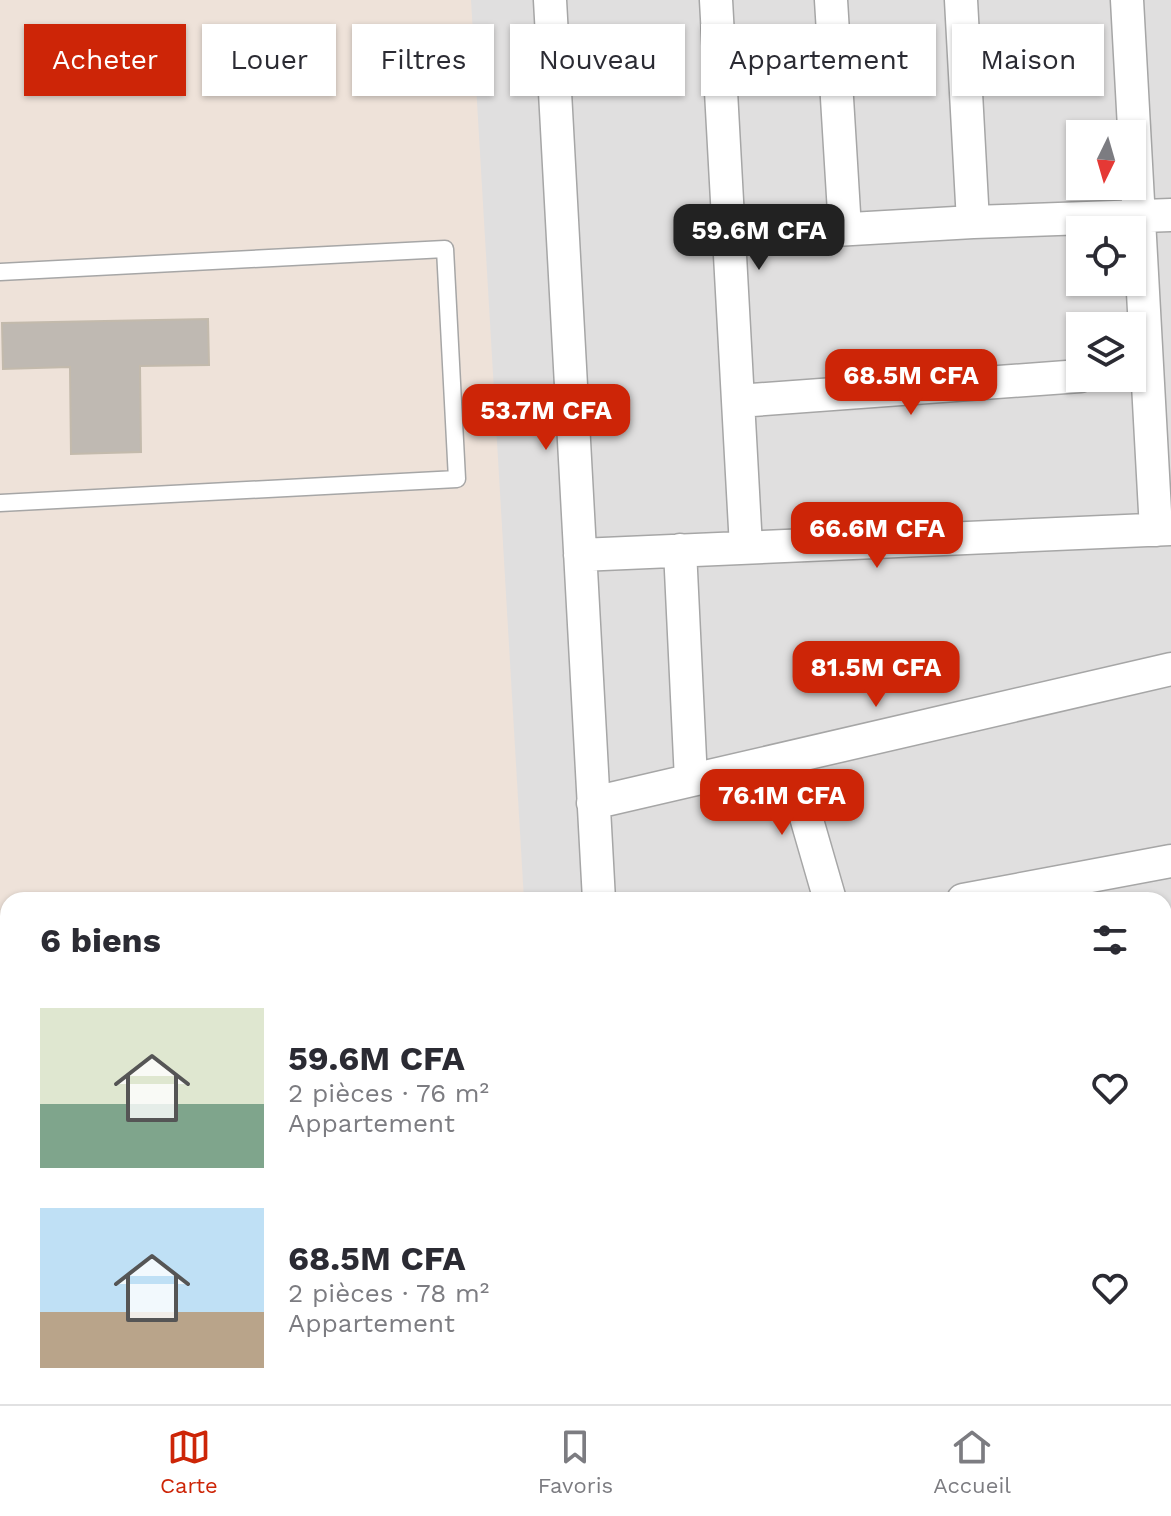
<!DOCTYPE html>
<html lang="fr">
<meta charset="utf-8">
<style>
:root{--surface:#fff;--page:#f7f7f7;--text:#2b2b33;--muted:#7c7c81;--line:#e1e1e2;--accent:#cd2507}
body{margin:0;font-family:"Work Sans",sans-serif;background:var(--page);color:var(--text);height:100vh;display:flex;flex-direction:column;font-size:30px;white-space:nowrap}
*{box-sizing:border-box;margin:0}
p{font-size:26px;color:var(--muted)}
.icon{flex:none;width:44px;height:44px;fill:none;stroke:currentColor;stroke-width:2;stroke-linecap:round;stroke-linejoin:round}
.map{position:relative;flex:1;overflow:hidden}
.side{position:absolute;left:0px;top:892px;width:1172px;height:512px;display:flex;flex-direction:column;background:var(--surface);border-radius:24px 24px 0 0;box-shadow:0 2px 6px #0004}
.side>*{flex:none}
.top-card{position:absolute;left:24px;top:24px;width:1124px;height:72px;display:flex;gap:16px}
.needle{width:52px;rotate:185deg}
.fabs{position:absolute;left:1066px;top:120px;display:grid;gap:16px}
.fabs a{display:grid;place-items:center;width:80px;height:80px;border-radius:0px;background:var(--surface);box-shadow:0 2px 6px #0004;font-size:40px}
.price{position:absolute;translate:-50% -68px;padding:0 18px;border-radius:16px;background:var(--accent);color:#fff;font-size:26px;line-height:52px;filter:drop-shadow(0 2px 4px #0008)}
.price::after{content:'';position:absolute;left:50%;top:48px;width:24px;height:18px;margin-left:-12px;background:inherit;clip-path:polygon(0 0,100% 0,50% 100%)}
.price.active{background:#222;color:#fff}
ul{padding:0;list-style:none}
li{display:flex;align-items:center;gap:24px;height:200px;padding:0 40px}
li span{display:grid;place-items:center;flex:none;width:224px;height:160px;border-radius:0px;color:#555}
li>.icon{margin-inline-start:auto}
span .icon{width:96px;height:96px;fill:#fffc;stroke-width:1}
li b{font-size:34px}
h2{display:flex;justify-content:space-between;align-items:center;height:96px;padding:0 40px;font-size:34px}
.tag{padding:0 28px;border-radius:0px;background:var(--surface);box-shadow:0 2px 6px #0004;font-size:28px;line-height:72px}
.tag.active{background:var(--accent);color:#fff}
.menu{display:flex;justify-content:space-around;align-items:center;height:112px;border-top:2px solid var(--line);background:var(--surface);font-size:22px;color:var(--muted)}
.menu a{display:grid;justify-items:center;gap:4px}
.menu .active{color:var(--accent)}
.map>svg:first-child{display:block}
</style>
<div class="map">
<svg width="1171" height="1404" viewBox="0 0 1171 1404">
<rect width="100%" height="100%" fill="#f2f0e9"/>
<path fill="#e0dfdf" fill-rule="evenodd" d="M0,0H1171V1404H0ZM1080,134H1132V186H1080ZM1080,230H1132V282H1080ZM1080,326H1132V378H1080ZM8,900H1164V1396H8Z"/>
<path fill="#eee2d9" d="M0,0H471L524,900H8V1022L0,1024Z"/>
<path fill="#bfb9b2" stroke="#c3baac" stroke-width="2" d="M208,319L209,365L140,366L141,452L71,454L70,367L3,369L2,323Z"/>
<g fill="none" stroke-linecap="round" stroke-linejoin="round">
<g stroke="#a6a6a6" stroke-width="19">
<path id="lane" d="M0,272L445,249L457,479L0,503"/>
</g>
<g stroke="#a6a6a6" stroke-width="35">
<path id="street" d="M550,0L599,900
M716,0L746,547
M831,0L845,229
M961,0L973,222
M1127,0L1156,530
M729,236L973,222L1171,215
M738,401L1080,376
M680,550L691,780
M580,555L1171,529
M789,758L830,900
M593,803L1171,669
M963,900L1171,861
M1164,952L1171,938
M0,1091L8,1089
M0,1170L8,1169
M0,1275L8,1274
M1167,1404L1171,1403"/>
</g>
<g stroke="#d62f4f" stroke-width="47">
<path id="highway" d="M1164,1257L1171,1255
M1164,1302L1171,1301
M414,1404L455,1396
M631,1404L673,1396"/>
</g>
<path stroke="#f69776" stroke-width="5" stroke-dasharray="4 4" stroke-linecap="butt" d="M902,1396L903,1404"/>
<use href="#lane" stroke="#fff" stroke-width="16"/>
<use href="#street" stroke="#fff" stroke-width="32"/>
<use href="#highway" stroke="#e59497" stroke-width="44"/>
</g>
</svg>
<div class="fabs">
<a><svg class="needle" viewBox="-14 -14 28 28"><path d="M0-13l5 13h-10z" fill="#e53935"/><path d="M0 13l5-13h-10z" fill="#7c7c81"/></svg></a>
<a><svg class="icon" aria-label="locate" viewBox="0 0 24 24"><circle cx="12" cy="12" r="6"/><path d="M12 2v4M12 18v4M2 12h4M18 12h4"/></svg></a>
<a><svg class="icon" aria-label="layers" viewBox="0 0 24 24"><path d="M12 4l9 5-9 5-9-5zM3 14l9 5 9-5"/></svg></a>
</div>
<b class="price active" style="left:759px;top:272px">59.6M CFA</b>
<b class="price" style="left:911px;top:417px">68.5M CFA</b>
<b class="price" style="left:546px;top:452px">53.7M CFA</b>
<b class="price" style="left:877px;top:570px">66.6M CFA</b>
<b class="price" style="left:876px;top:709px">81.5M CFA</b>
<b class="price" style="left:782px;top:837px">76.1M CFA</b>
<div class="top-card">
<a class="tag active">Acheter</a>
<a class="tag">Louer</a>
<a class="tag">Filtres</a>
<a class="tag">Nouveau</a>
<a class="tag">Appartement</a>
<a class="tag">Maison</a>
</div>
<section class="side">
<h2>6 biens<svg class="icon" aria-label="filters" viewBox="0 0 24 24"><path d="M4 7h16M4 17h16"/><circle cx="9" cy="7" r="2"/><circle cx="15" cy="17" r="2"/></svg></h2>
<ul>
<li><span style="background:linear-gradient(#dfe7d0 60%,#7fa58c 0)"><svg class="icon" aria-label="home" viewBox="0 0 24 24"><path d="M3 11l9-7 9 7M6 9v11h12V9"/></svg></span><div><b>59.6M CFA</b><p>2 pièces · 76 m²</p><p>Appartement</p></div><svg class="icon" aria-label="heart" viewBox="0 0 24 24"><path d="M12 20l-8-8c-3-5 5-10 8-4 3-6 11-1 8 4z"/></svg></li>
<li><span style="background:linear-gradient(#bfe0f5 65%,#b9a48a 0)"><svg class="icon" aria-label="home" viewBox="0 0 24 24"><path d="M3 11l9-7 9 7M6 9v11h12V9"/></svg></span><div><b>68.5M CFA</b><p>2 pièces · 78 m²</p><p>Appartement</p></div><svg class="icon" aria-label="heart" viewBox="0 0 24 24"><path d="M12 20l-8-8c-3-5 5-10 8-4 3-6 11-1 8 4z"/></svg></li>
</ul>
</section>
</div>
<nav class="menu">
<a class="active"><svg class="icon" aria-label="map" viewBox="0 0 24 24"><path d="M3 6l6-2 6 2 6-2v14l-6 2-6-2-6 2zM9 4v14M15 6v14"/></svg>Carte</a>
<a><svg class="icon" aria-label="saved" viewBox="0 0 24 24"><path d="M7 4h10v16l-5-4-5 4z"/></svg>Favoris</a>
<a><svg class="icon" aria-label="home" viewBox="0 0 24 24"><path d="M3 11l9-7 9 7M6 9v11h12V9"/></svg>Accueil</a>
</nav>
